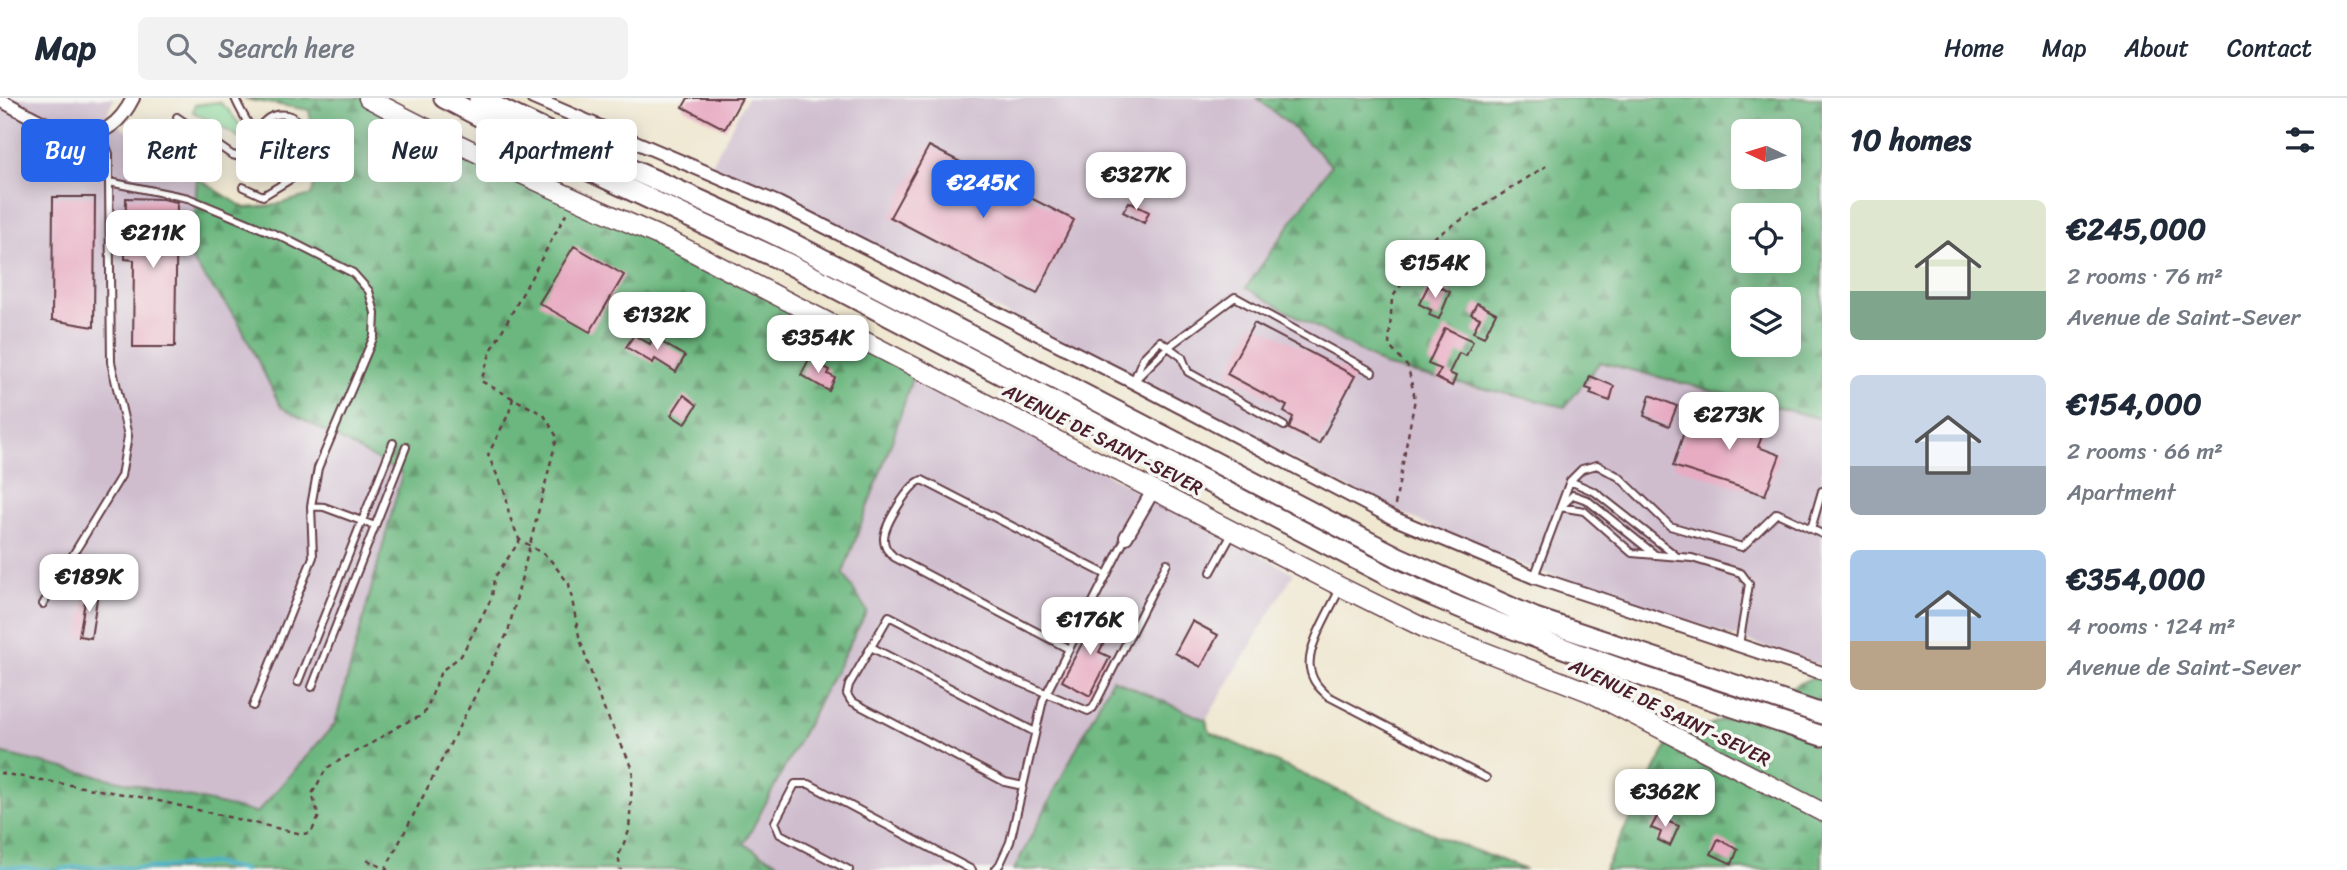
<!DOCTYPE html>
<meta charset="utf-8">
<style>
:root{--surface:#fff;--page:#f2f2f3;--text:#1f2937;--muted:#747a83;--line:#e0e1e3;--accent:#2563eb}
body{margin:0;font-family:Sriracha,sans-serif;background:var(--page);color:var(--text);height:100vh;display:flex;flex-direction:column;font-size:26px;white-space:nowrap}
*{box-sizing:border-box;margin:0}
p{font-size:23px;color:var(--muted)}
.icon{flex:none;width:38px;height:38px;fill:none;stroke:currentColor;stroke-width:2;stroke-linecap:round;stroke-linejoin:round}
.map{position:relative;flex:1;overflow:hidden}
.side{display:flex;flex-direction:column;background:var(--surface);width:525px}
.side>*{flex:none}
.hud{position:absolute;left:21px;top:21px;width:665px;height:63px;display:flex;gap:14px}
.needle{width:46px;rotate:274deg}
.controls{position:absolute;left:1731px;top:21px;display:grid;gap:14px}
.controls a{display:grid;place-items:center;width:70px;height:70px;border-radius:10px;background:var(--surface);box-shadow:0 4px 18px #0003;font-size:35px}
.price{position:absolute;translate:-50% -60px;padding:0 16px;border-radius:14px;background:#fff;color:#222;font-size:23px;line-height:46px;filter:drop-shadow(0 2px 4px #0008)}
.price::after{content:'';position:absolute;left:50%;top:42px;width:21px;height:16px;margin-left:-10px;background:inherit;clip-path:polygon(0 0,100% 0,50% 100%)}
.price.on{background:var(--accent);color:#fff}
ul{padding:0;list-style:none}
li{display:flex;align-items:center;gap:21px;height:175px;padding:0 28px}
li span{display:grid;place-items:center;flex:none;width:196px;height:140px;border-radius:10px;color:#555}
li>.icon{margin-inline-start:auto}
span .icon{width:84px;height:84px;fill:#fffc;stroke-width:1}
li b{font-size:30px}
h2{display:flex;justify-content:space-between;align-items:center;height:84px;padding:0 28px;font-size:30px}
.pill{padding:0 24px;border-radius:10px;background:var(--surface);box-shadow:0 4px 18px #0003;font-size:24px;line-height:63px}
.pill.on{background:var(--accent);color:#fff}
header{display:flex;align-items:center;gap:42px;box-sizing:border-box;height:98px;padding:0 35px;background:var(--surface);border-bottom:2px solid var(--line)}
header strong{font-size:33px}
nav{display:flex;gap:38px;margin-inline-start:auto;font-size:24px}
.search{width:490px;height:63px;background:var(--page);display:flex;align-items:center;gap:18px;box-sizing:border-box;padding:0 24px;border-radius:10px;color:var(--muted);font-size:26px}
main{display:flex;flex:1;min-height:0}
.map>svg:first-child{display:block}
</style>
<header>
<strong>Map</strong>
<div class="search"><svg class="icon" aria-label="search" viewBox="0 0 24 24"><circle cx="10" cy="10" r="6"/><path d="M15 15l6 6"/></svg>Search here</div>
<nav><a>Home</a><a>Map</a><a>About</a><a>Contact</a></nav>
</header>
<main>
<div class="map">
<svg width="1822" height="772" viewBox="0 0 1822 772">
<defs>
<pattern id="forest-firs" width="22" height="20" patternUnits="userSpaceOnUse" patternTransform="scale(1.75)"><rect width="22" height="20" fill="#6cb77f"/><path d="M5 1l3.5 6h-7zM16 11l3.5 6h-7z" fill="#5b9468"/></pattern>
</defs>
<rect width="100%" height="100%" fill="#f6f6f2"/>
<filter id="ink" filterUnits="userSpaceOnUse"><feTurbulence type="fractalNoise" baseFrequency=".0143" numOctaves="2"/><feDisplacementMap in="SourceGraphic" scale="14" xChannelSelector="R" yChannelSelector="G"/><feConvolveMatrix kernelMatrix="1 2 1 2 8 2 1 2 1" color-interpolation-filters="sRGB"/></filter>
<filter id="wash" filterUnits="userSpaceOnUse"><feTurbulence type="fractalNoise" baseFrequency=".00686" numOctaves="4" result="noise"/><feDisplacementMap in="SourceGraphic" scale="28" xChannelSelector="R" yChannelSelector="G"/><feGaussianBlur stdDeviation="1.57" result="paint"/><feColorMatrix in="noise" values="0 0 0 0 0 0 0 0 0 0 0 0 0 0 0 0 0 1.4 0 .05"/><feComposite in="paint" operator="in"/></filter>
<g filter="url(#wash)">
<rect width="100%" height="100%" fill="#efe7d0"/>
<path fill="#cfbdce" d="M0,0H114L106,19L197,80L192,163L237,221L281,309L402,375L335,626L258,715L0,655Z
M747,0H1257L1292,29L1331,67L1247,190L1388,269L1565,309L1600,264L1822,321V568L1518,466L1382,407L711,67Z
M914,274L1294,475L1206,622L1112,582L1014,772H791L744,747L867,514L843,476L893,340Z"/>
<path fill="#86d696" stroke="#687a60" stroke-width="2" d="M219,4C232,12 237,26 248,37L244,42L193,14L195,7Z"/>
<path fill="url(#forest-firs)" stroke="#5b6b55" stroke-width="2" fill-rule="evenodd" d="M252,0H377L914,274L893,340L843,475L867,513L744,746L791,772H0V655L257,715L335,626L402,376L281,309L237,221L192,163L197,80L245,110L271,108L311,97L319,72L309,12L244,1Z
M1257,0H1822V321L1600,264L1565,309L1388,269L1246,190L1331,67L1292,29ZM1743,33H1788V79H1743ZM1743,117H1788V163H1743ZM1743,201H1788V247H1743Z
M1822,575V772H1604L1668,646Z
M1112,581L1206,622L1210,634L1440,739L1526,772H1014Z"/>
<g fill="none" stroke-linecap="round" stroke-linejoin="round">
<path stroke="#43aec2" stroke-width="4.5" d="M0,769L50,772
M57,772L77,769L156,770L212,765L244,772"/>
</g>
<g id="blocks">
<path fill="#e8acc2" d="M688,0H742L725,31L683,9Z
M929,48L1074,122L1037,196L890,119Z
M53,99H95L94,229L52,222Z
M126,100L162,101L177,104L175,249H133L134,162L125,161Z
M1129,104L1149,114L1144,125L1123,114Z
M574,148L624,177L590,234L539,205Z
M1430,184L1450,194L1439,221L1429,217L1431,212L1419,206Z
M1477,205L1496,215L1484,239L1473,234L1480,220L1471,216Z
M1254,225L1355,278L1319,346L1289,331L1293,319L1284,314L1287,308L1227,276Z
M1445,230L1473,243L1466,258L1459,255L1449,275L1456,278L1452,288L1436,280L1441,271L1428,266Z
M634,237L650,246L653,239L685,258L676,274L655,261L653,265L626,249Z
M809,261L830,272L828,276L835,280L829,293L801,277Z
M1590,278L1614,288L1610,303L1590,296L1592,292L1586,290Z
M684,297L697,307L685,326L671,317Z
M1650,297L1677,308L1669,328L1644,318Z
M1720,309L1767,324L1758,349L1780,357L1765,397L1673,368L1687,325L1710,333Z
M87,492L98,494L91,540L79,538Z
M1098,515L1115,524L1099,554L1110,559L1090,598L1062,583Z
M1192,523L1218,537L1201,569L1175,555Z
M1659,715L1669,719V724L1679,728L1670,748L1658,742L1661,734L1651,730Z
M1718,741L1738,751L1732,766L1711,756Z"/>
</g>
</g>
<g filter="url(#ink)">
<use href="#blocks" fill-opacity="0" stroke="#633d44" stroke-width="2"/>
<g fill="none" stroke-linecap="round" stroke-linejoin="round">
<g stroke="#633d44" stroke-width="10">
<path id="lane" d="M177,19L232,57L246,60L259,50C254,31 242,18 235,0
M101,34L109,56V84L188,100L282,139L353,175L369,193L375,215L374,238L318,370L311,408L313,459L253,608
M243,89L263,98L299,76C302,60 310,22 287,17C271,14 264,23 255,34
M1134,282L1143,260L1160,243L1182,259L1188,274L1284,328
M1134,283L1168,249L1235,199L1372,274
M1570,383L1595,394L1675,457
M311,408L324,409L375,428
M1562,408L1573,397L1587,402L1653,455
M1560,409L1584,413L1632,455L1692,460L1741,475L1749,486L1739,547
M1811,431L1822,393
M1211,474L1233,434
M1534,479L1570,383L1582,371L1597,367L1619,379L1670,428L1742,449L1777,415L1822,436
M1340,491C1331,510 1306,550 1310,570C1312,583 1319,590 1328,598L1486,680
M43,506L121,378L128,338L111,264L109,84
M871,549L1035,634
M1069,551L894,459C888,453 884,450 884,441C884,427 909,386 922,382L1107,477
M298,584L393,345
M312,589L406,349
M1023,688L1005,684L851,603L847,596L849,587L889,518L1003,577L1088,613L1093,610L1167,465
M849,772L780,736L775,724L795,686H809L972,772
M995,772L1000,766L1010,744L1043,602L1126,439"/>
</g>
<g stroke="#633d44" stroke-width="16">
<path id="street" d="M533,0L778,105L1133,284L1393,420L1534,479L1822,575
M0,2C47,26 100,66 133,0
M1126,439L1154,391"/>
</g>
<g stroke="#633d44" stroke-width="21">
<path id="secondary" d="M368,0C468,53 571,100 675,145L1341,489L1426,531L1589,594L1822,714"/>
</g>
<g stroke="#633d44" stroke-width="23">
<path id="primary" d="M444,0L538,49L785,164L1394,481C1533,544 1677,591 1822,638
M479,0C581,53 689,94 792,145L1398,459L1535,520L1822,616"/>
</g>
<path stroke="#633d44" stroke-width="2.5" stroke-dasharray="5 5" stroke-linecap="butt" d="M513,300L509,315L488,357L506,397L509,417L519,441L548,459L569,486L579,538L601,605L633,671L629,733L618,759L621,772
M1395,407L1415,301L1408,269L1389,248L1392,200L1433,140L1546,68
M0,675L146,700L302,736L311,735L319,718L312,696L326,671L333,666L372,645L402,626L419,619L426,613L441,573L461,558L492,499L494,480L519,444V441
M367,762L388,772
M385,772L508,534L557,339L544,317L481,283L491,253L567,114"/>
<use href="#lane" stroke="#fff" stroke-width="6"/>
<use href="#street" stroke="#fff" stroke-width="12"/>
<use href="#secondary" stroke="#fff" stroke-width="18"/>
<use href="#primary" stroke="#fff" stroke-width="19"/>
</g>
</g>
<g text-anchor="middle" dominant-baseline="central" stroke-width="7" stroke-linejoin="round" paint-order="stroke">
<g font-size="19" fill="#4a1f2b" stroke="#f6f6f2">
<text transform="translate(1103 341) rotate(27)">AVENUE DE SAINT-SEVER</text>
<text transform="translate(1670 614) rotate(26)">AVENUE DE SAINT-SEVER</text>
</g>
</g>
</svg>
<div class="controls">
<a><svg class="needle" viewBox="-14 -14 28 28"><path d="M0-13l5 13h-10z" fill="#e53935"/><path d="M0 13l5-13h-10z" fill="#747a83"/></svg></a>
<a><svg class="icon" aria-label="locate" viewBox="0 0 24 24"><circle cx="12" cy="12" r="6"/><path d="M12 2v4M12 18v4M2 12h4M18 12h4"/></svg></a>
<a><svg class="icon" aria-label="layers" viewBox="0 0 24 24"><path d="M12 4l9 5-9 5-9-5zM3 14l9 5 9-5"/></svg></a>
</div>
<b class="price" style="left:1136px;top:114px">€327K</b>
<b class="price on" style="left:983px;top:122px">€245K</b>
<b class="price" style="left:153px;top:172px">€211K</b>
<b class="price" style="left:1435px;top:202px">€154K</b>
<b class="price" style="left:657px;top:254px">€132K</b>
<b class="price" style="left:818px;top:277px">€354K</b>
<b class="price" style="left:1729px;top:354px">€273K</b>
<b class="price" style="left:89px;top:516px">€189K</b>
<b class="price" style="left:1090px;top:559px">€176K</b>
<b class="price" style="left:1665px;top:731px">€362K</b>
<div class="hud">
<a class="pill on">Buy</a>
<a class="pill">Rent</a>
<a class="pill">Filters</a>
<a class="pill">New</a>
<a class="pill">Apartment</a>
</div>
</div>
<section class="side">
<h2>10 homes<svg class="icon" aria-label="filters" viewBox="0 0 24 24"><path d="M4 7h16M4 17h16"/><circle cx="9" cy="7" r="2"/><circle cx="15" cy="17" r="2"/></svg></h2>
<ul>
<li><span style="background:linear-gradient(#dfe7d0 65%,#7fa58c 0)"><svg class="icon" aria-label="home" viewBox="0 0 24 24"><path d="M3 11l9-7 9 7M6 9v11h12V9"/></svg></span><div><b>€245,000</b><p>2 rooms · 76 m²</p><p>Avenue de Saint-Sever</p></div></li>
<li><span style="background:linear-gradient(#c9d6e8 65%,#9aa5b1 0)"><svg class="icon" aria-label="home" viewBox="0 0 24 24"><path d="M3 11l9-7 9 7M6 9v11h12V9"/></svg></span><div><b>€154,000</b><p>2 rooms · 66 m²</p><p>Apartment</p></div></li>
<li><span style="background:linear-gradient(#a9c7e8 65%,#b9a48a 0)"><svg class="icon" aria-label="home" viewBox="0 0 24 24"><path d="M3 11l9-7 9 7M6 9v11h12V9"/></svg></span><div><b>€354,000</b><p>4 rooms · 124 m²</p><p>Avenue de Saint-Sever</p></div></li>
</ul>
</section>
</main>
